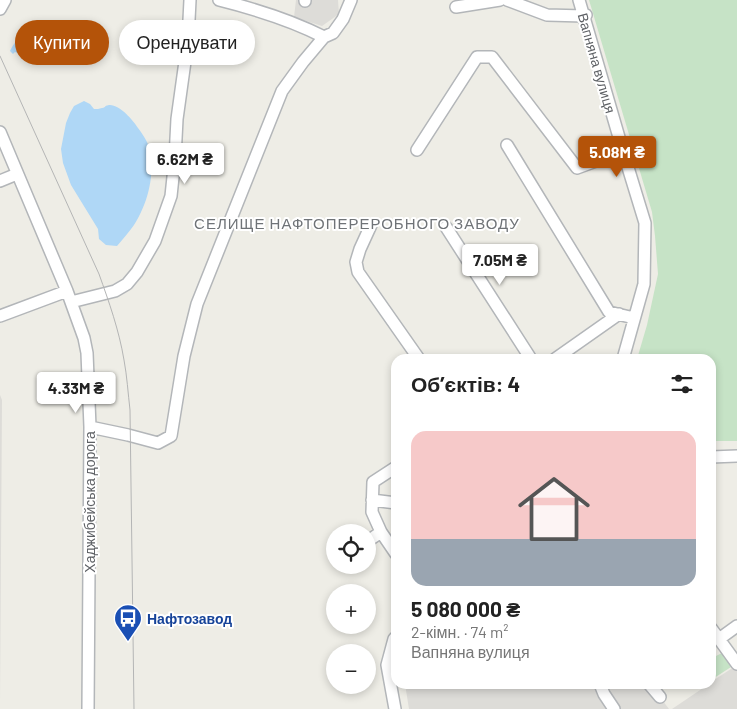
<!DOCTYPE html>
<html lang="uk">
<meta charset="utf-8">
<style>
:root{--surface:#fff;--page:#f2f2f2;--text:#222;--muted:#767676;--line:#e0e0e0;--accent:#b45309}
body{margin:0;font-family:Barlow,sans-serif;background:var(--page);color:var(--text);height:100vh;display:flex;flex-direction:column;font-size:19px;white-space:nowrap}
*{box-sizing:border-box;margin:0}
p{font-size:16px;color:var(--muted)}
.icon{flex:none;width:28px;height:28px;fill:none;stroke:currentColor;stroke-width:2;stroke-linecap:round;stroke-linejoin:round}
.map{position:relative;flex:1;overflow:hidden}
.panel{position:absolute;left:391px;top:354px;width:325px;height:335px;display:flex;flex-direction:column;background:var(--surface);border-radius:15px;box-shadow:0 2px 8px #0003}
.panel>*{flex:none}
.top-card{position:absolute;left:15px;top:20px;width:301px;height:45px;display:flex;gap:10px}
.controls{position:absolute;left:326px;top:524px;display:grid;gap:10px}
.controls a{display:grid;place-items:center;width:50px;height:50px;border-radius:50%;background:var(--surface);box-shadow:0 2px 8px #0003;font-size:25px}
.price{position:absolute;translate:-50% -42px;padding:0 11px;border-radius:5px;background:#fff;color:#222;font-size:16px;line-height:32px;filter:drop-shadow(0 1px 2px #0008)}
.price::after{content:'';position:absolute;left:50%;top:30px;width:15px;height:11px;margin-left:-8px;background:inherit;clip-path:polygon(0 0,100% 0,50% 100%)}
.price.active{background:var(--accent);color:#fff}
ul{padding:0;list-style:none}
li{display:grid;align-content:center;gap:10px;height:265px;padding:0 20px}
li+li{border-top:1px solid var(--line)}
li span{display:grid;place-items:center;height:155px;border-radius:15px;color:#555}
li>.icon{margin-inline-start:auto}
span .icon{width:90px;height:90px;fill:#fffc;stroke-width:1}
li b{font-size:21px}
h2{display:flex;justify-content:space-between;align-items:center;height:60px;padding:0 20px;font-size:21px}
.tag{padding:0 18px;border-radius:22px;background:var(--surface);box-shadow:0 2px 8px #0003;font-size:18px;line-height:45px}
.tag.active{background:var(--accent);color:#fff}
.map>svg:first-child{display:block}
</style>
<div class="map">
<svg width="737" height="709" viewBox="0 0 737 709">
<rect width="100%" height="100%" fill="#eeede6"/>
<path fill="#dddcd8" d="M296,0H338L339,14L322,26L294,17Z
M0,395L2,400L0,702Z
M737,665V709H672L709,684H711V682Z
M405,684H650L669,709H409Z"/>
<path fill="#c6e3c6" d="M589,0H737V441H711V359H637L647,325L658,274L655,236L652,212Z
M722,653L731,667L711,680V654L714,657Z"/>
<path fill="#afd7f6" d="M25,36H30C34,43 36,50 34,58L24,56L15,52L13,54L10,51C13,44 18,38 25,36Z
M84,101L90,104L94,109C97,109 99,109 102,108C107,107 103,106 109,105C119,104 133,120 138,128C144,136 150,145 151,155C154,178 147,205 134,225C129,232 123,239 117,246L106,245L99,239L98,229L71,185L63,163L61,149L66,123L70,113L74,106Z"/>
<g fill="none" stroke-linecap="round" stroke-linejoin="round">
<g stroke="#b3b6b9" stroke-width="14">
<path id="minor" d="M219,0C255,9 291,20 324,37
M507,0L547,15L584,16L586,15
M579,0L623,151L645,223L644,284L623,359
M305,1V0
M456,7L500,0
M0,9L5,0
M0,132L67,291L84,338L87,353L90,427L88,709
M507,145L609,312L634,318
M417,150L477,57H492L577,168L623,151
M0,181L17,174
M371,225L360,249L356,262L358,272L419,359
M446,227L531,359
M71,302L115,291L127,284L137,272L155,241L171,196L175,158L177,119L188,40L190,0
M0,316L67,291
M555,359L619,314
M90,427L128,435L158,443L171,436L184,356L197,304L282,91L303,62L324,37L333,33L343,19L351,0
M711,457L737,456
M396,467L373,482L372,512L381,532L396,554
M372,500L396,503
M368,541L381,532
M711,628L737,664
M719,639L737,626
M600,684L604,694L614,709
M649,684L660,697
M395,709L387,665L394,639L396,637"/>
</g>
<use href="#minor" stroke="#fff" stroke-width="11"/>
<path stroke="#b4b5b5" stroke-width="1" d="M0,56L99,274C109,302 119,330 124,360C127,376 128,393 130,410L134,709"/>
</g>
<defs>
<g id="bus-pin" transform="scale(1.4375)"><path d="M0 17L-7.5 6A9.5 9.5 0 1 1 7.5 6Z" fill="#1a4fb4" stroke="#fff"/><path d="M-5-6H5V4H4V6H2V4H-2V6H-4V4H-5ZM-3.5-4V0h7V-4ZM-3.5 1.2v1.5H-2V1.2ZM2 1.2v1.5H3.5V1.2Z" fill="#fff"/></g>
</defs>
<g fill-rule="evenodd">
<use href="#bus-pin" x="128" y="618"/>
</g>
<g text-anchor="middle" dominant-baseline="central" stroke-width="4" stroke-linejoin="round" paint-order="stroke">
<g font-size="14" fill="#5e6165" stroke="#fff">
<text transform="translate(597 63) rotate(74)">Вапняна вулиця</text>
<text transform="translate(89 502) rotate(-90)">Хаджибейська дорога</text>
</g>
<g font-size="14" font-weight="bold" fill="#164399" stroke="#fff" text-anchor="start">
<text x="147" y="618">Нафтозавод</text>
</g>
<g font-size="15" letter-spacing="1" fill="#6f7377" stroke="#fff">
<text x="357" y="223">СЕЛИЩЕ НАФТОПЕРЕРОБНОГО ЗАВОДУ</text>
</g>
</g>
</svg>
<div class="controls">
<a><svg class="icon" aria-label="locate" viewBox="0 0 24 24"><circle cx="12" cy="12" r="6"/><path d="M12 2v4M12 18v4M2 12h4M18 12h4"/></svg></a>
<a>+</a>
<a>−</a>
</div>
<b class="price active" style="left:617px;top:178px">5.08M ₴</b>
<b class="price" style="left:185px;top:185px">6.62M ₴</b>
<b class="price" style="left:500px;top:286px">7.05M ₴</b>
<b class="price" style="left:76px;top:414px">4.33M ₴</b>
<div class="top-card">
<a class="tag active">Купити</a>
<a class="tag">Орендувати</a>
</div>
<section class="panel">
<h2>Об’єктів: 4<svg class="icon" aria-label="filters" viewBox="0 0 24 24"><path d="M4 7h16M4 17h16"/><circle cx="9" cy="7" r="2"/><circle cx="15" cy="17" r="2"/></svg></h2>
<ul>
<li><span style="background:linear-gradient(#f6c9c9 70%,#9aa5b1 0)"><svg class="icon" aria-label="home" viewBox="0 0 24 24"><path d="M3 11l9-7 9 7M6 9v11h12V9"/></svg></span><div><b>5 080 000 ₴</b><p>2-кімн. · 74 m²</p><p>Вапняна вулиця</p></div></li>
</ul>
</section>
</div>
